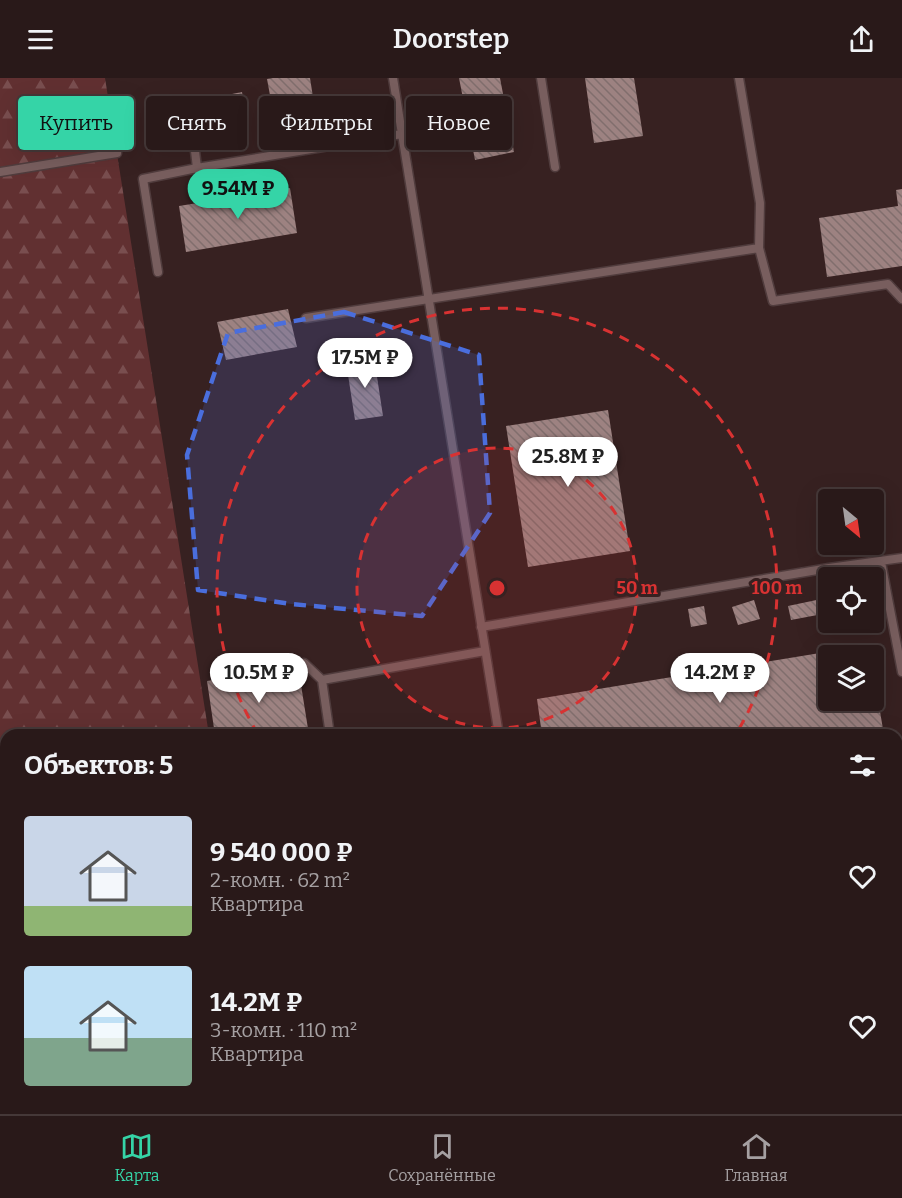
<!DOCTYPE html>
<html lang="ru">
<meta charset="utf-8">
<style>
:root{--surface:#291919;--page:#312222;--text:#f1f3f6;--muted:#a5a0a2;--line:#453838;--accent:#35d4a7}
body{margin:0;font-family:Bitter,serif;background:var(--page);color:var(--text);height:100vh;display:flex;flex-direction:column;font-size:22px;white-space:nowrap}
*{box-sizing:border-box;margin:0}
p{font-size:20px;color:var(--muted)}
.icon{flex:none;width:33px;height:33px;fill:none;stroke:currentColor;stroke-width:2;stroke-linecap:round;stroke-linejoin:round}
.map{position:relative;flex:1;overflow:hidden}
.sheet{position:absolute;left:0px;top:651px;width:903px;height:386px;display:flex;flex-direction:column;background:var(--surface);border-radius:18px 18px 0 0;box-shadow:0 6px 24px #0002,0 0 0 2px var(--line)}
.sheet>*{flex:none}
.top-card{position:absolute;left:18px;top:18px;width:600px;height:54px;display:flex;gap:12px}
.needle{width:39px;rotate:151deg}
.tools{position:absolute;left:818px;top:411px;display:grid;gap:12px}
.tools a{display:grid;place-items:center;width:66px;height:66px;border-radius:6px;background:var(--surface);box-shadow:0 6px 24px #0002,0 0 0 2px var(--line);font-size:30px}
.price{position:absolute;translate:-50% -51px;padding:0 14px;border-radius:21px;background:#fff;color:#222;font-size:20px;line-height:39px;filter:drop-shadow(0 2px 3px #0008)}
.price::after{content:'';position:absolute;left:50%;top:36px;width:18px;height:14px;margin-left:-9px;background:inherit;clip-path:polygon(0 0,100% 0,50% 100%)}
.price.on{background:var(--accent);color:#111}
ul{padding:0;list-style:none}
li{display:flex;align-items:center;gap:18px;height:150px;padding:0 24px}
li span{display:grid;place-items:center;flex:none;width:168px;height:120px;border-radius:6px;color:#555}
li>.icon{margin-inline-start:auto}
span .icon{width:72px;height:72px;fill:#fffc;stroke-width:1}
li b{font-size:26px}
h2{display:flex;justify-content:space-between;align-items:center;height:72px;padding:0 24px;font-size:26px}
.chip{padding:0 21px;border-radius:6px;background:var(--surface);box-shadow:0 6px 24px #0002,0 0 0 2px var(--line);font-size:21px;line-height:54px}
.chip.on{background:var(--accent);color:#111}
header{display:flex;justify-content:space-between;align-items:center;height:78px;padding:0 24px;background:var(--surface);font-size:27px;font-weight:600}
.menu{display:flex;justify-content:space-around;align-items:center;height:84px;border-top:2px solid var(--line);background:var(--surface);font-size:16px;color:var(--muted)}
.menu a{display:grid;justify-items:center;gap:3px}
.menu .on{color:var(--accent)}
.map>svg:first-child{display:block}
</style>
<header><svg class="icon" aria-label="menu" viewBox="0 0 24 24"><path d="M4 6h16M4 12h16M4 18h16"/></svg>Doorstep<svg class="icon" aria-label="share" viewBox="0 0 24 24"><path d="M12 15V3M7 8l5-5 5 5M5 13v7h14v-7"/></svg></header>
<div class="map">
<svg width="902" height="1036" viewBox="0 0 902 1036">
<defs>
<pattern id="forest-firs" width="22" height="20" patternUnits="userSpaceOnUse" patternTransform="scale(1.5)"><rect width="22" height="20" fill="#613031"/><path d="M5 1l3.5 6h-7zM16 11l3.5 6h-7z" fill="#794e4f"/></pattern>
<pattern id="building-back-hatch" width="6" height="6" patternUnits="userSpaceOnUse" patternTransform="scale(1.5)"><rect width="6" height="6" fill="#9d8281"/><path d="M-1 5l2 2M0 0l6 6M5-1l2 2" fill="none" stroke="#816e6d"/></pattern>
</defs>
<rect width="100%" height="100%" fill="#372121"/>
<path fill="url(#forest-firs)" d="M0,0H105L209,657H6V1030H897V918H902V1036H0Z"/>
<path fill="url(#building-back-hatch)" d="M273,0H310L315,32L274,39L267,1Z
M459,0H500L514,74L475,82Z
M585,0H634L643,58L594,65Z
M242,14L248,50L228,54L222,18Z
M179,17L183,44L160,48L156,21Z
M290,110L297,155L186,174L179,128Z
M902,111V188L827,199L819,140L898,128L896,112Z
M288,231L297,269L226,282L217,244Z
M374,279L383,338L355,342L346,284Z
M608,332L630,473L528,489L506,348Z
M826,520L828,535L791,542L788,528Z
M754,522L760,541L738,547L732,529Z
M704,528L707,546L691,549L688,531Z
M869,567L871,578H828V622H873L874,598L884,657H542L537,621Z
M298,588L309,657H215L207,603Z
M897,748L902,771V803L897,804Z"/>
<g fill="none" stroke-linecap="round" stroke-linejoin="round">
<g stroke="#503c3d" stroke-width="11">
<path id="lane" d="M393,0L499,657
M541,0L555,89
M739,0L760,125L759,170L773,223L888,206L902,221
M191,39L197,90
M0,94L117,75
M158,194L143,101L197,90L402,56
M306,240L759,170
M881,484L902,594
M481,549L829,490L902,480
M239,594L304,585L322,602
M330,657L322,602L485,573
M897,896L902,895"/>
</g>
<g stroke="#503c3d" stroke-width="20">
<path id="street" d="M859,1030L867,1036
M307,1036L341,1030"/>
</g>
<use href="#lane" stroke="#785e5e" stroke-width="8"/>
<use href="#street" stroke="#785e5e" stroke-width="16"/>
</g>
<path fill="#4a6edd" fill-opacity="0.2" stroke="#4a6edd" stroke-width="4.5" stroke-dasharray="12 8" stroke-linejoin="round" d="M344,234L479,277L490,435L422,538L291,526L198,512L187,377L228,255Z"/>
<circle cx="497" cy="510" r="140" fill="#d83232" fill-opacity=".12"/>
<g fill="none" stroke="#d83232" stroke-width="3" stroke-dasharray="10 8">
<circle cx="497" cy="510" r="140"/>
<path d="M258 656A280 280 0 1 1 736 656"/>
</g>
<circle cx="497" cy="510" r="9" fill="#d83232" stroke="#372121" stroke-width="3"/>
<g font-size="18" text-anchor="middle" font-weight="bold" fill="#d83232" stroke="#372121" stroke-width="6" stroke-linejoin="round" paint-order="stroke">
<text x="637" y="516">50 m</text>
<text x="777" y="516">100 m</text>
</g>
</svg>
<div class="tools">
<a><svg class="needle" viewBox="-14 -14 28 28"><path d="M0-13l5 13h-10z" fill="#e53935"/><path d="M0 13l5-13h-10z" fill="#a5a0a2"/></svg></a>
<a><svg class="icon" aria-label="locate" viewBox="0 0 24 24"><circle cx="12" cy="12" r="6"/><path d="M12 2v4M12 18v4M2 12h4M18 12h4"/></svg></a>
<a><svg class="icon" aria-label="layers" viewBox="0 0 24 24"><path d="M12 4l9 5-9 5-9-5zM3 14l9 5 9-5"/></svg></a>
</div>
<b class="price on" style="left:238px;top:142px">9.54M ₽</b>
<b class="price" style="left:365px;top:311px">17.5M ₽</b>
<b class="price" style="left:568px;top:410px">25.8M ₽</b>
<b class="price" style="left:259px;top:626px">10.5M ₽</b>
<b class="price" style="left:720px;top:626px">14.2M ₽</b>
<div class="top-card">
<a class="chip on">Купить</a>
<a class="chip">Снять</a>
<a class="chip">Фильтры</a>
<a class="chip">Новое</a>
</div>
<section class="sheet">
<h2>Объектов: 5<svg class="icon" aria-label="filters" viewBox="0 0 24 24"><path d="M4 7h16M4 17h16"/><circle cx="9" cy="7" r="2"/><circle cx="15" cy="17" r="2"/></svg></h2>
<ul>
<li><span style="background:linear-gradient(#c9d6e8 75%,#8fb573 0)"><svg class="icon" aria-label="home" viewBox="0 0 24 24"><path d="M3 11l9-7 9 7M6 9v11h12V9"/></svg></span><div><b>9 540 000 ₽</b><p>2-комн. · 62 m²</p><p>Квартира</p></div><svg class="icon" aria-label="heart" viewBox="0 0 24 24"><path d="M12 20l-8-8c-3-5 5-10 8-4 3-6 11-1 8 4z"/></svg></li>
<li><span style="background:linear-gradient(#bfe0f5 60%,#7fa58c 0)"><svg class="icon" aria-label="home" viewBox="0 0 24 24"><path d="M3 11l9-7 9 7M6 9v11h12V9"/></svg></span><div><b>14.2M ₽</b><p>3-комн. · 110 m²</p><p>Квартира</p></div><svg class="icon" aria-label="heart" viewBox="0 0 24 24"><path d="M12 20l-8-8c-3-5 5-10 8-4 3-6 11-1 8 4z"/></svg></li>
</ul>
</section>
</div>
<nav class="menu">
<a class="on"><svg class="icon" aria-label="map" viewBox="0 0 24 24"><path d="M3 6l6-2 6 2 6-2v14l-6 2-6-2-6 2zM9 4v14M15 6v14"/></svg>Карта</a>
<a><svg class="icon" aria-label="saved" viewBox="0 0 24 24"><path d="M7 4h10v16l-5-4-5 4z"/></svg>Сохранённые</a>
<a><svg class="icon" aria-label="home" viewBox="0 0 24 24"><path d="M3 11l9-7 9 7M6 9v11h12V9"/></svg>Главная</a>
</nav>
